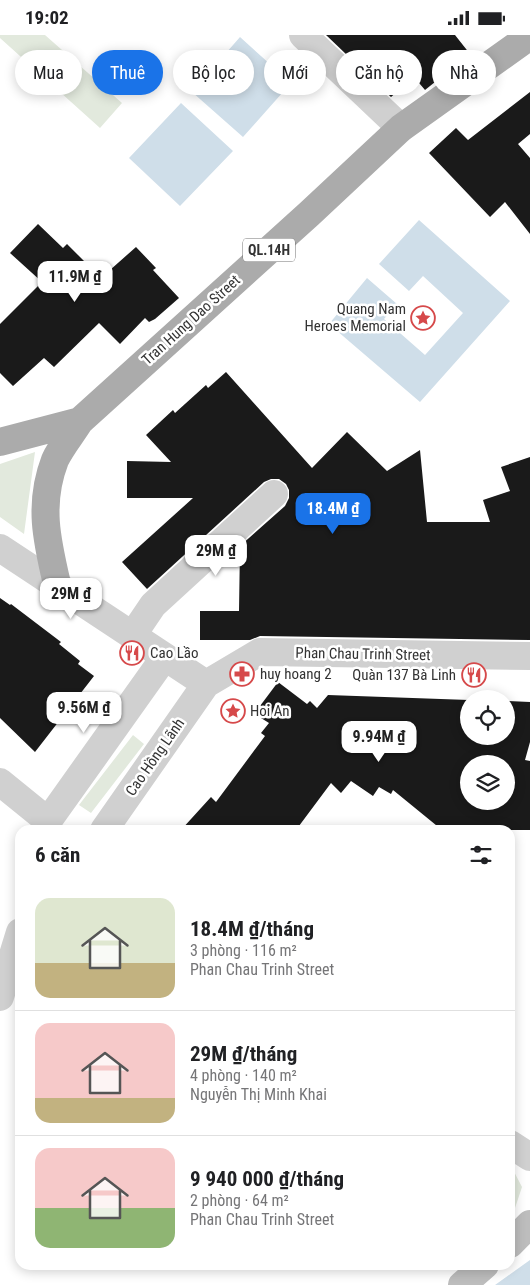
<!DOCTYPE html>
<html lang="vi">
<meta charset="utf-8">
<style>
:root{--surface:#fff;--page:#f2f2f2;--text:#202124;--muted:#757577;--line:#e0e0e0;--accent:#1a73e8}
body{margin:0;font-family:"Roboto Condensed",sans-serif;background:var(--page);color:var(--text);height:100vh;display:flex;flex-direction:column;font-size:19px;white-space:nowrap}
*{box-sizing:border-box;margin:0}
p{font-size:16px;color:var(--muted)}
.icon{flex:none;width:28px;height:28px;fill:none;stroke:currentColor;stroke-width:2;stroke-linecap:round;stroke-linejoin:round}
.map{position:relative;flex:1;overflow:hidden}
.details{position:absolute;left:15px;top:790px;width:500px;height:445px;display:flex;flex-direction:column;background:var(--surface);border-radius:15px;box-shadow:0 2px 12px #0003}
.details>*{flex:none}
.banner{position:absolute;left:15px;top:15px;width:500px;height:45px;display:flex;gap:10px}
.tools{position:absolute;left:460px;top:655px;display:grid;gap:10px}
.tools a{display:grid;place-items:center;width:55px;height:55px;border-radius:50%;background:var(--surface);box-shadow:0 2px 12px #0003;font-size:25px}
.price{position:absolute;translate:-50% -42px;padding:0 11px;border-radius:10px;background:#fff;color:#222;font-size:16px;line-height:32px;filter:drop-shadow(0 1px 2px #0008)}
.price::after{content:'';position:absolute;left:50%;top:30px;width:15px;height:11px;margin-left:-8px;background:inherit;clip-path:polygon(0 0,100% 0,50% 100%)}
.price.active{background:var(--accent);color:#fff}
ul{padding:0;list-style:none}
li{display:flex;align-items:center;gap:15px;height:125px;padding:0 20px}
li+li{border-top:1px solid var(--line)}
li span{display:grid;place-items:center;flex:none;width:140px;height:100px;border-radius:15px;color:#555}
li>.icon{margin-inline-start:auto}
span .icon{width:60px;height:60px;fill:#fffc;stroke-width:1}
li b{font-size:21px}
h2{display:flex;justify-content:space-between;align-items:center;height:60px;padding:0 20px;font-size:21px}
.tag{padding:0 18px;border-radius:22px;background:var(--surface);box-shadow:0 2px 12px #0003;font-size:18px;line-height:45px}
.tag.active{background:var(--accent);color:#fff}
.status{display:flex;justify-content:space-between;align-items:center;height:35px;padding:0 25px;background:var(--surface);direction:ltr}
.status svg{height:14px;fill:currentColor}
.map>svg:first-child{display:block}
</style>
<div class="status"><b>19:02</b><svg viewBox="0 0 49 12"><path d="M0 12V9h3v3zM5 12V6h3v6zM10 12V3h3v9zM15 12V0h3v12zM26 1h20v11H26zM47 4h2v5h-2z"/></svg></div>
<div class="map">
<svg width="530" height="1250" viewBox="0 0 530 1250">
<rect width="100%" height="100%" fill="#fff"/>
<path fill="#e2e9dd" d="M0,0H45L122,68L100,93L0,3Z
M35,417L24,499L0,482V429Z
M133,700L144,709L91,778L79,770Z
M510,1129L522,1152L515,1173L510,1177Z"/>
<path fill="#cfdee9" d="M240,2L291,48L243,102L192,57Z
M181,68L233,116L180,171L129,123Z
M419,185L510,266L420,367L329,289L367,243L397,269L384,284L425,320L463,278L423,241L409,256L379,229Z
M530,1225V1250H495Z"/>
<path fill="#1a1a1a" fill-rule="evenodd" d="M326,0H455L470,19L425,55L414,42L391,62Z
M530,57V99L518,109L530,123V199L505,167L490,182L429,118L456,93L468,105Z
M38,189L63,213L67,209L101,243L136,212L156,233L153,235L179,263L155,284L149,287L145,283L120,309L99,288L54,332L44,323L13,351L0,338V289L42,247L10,218Z
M226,337L312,433L347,397L387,436L420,415L427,487H490L483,465L510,456L501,432L530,422V605L260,601L250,605H200V576H239L240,511L285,471L289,463V455L286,449L279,444H271L264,447L147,554L122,527L193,463H127V426L171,427L146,400L173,375L175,378L206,350L208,353Z
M0,563L10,570L11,569L61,607L59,609L80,626L78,629L94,641L35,717L0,683Z
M278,647L307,669L310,666L317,673L328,660L469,665V701H506V666L530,667V707L525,725L530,726V795H442L393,755L391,759L379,752L373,761L351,746L341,758L331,748L296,795H181L211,762L216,767L265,701L261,698L269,688L261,683L268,676L260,671ZM469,729H506V766H469Z"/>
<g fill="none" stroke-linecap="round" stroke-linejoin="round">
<path stroke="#d0d0d0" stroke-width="28" d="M303,0L401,93
M0,513L206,649
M132,601L153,570L274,459
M0,747L48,786
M45,795L48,786L164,623
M104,795L206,649L260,617L530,621
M0,962L20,897
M510,1109L530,1122"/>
<path stroke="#bdbdbd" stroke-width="28" d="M510,1209L530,1189
M462,1250L485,1230"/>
<path stroke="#ababab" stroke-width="28" d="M0,407L80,386L309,179L401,93L530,1
M57,549C47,506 38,469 55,425C61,412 72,399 80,386"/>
</g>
<defs>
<g id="sight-ring" transform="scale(1.25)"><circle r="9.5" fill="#fff" stroke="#d6494a" stroke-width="1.5"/><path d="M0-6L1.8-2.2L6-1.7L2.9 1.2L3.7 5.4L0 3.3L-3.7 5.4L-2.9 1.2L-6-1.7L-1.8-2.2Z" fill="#d6494a"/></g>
<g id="restaurant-ring" transform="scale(1.25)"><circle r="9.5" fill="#fff" stroke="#d6494a" stroke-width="1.5"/><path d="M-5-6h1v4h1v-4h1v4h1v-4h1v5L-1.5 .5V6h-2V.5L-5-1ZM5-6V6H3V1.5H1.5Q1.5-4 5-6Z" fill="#d6494a"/></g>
<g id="pharmacy-ring" transform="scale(1.25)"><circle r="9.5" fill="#fff" stroke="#d6494a" stroke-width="1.5"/><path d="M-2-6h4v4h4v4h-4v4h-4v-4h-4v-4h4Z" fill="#d6494a"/></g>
</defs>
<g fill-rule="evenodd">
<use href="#sight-ring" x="423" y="283"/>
<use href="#restaurant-ring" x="132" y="618"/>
<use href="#pharmacy-ring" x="242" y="639"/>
<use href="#restaurant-ring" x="474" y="640"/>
<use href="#sight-ring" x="233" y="676"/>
</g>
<g text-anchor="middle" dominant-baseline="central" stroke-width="5" stroke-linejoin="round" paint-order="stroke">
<rect fill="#fff" stroke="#707070" stroke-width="1" x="243" y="203.5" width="52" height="23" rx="4"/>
<g font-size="14" font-weight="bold" fill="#333">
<text x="269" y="215">QL.14H</text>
</g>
<g font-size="15" fill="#333" stroke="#fff" text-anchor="start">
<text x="406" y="274" text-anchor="end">Quang Nam<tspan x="406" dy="17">Heroes Memorial</tspan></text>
<text x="150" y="618">Cao Lầo</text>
<text x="260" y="639">huy hoang 2</text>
<text x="456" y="640" text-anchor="end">Quàn 137 Bà Linh</text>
<text x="250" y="676">Hoi An</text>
</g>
<g font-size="15" fill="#333" stroke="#fff">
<text transform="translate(191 285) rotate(-42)">Tran Hung Dao Street</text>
<text transform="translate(363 619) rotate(1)">Phan Chau Trinh Street</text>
<text transform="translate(155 722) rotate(-55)">Cao Hồng Lãnh</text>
</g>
</g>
</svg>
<div class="tools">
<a><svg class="icon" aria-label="locate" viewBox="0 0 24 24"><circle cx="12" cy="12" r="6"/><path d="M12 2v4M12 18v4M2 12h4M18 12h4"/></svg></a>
<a><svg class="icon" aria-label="layers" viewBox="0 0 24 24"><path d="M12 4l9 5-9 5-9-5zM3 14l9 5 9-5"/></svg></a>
</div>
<b class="price" style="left:75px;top:268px">11.9M ₫</b>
<b class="price active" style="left:333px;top:500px">18.4M ₫</b>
<b class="price" style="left:216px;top:542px">29M ₫</b>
<b class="price" style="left:71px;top:585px">29M ₫</b>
<b class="price" style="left:84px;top:699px">9.56M ₫</b>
<b class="price" style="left:379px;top:728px">9.94M ₫</b>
<div class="banner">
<a class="tag">Mua</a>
<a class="tag active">Thuê</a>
<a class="tag">Bộ lọc</a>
<a class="tag">Mới</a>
<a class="tag">Căn hộ</a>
<a class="tag">Nhà</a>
</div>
<section class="details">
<h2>6 căn<svg class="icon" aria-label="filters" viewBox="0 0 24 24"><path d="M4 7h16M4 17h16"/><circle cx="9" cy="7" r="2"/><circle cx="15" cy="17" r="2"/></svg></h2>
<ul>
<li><span style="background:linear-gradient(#dfe7d0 65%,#c2b280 0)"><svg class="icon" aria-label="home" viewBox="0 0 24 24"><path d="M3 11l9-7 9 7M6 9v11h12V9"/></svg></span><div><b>18.4M ₫/tháng</b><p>3 phòng · 116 m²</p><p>Phan Chau Trinh Street</p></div></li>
<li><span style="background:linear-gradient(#f6c9c9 75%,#c2b280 0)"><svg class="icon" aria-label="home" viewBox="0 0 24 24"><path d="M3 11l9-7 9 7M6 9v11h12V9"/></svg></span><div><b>29M ₫/tháng</b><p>4 phòng · 140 m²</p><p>Nguyễn Thị Minh Khai</p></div></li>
<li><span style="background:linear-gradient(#f6c9c9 60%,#8fb573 0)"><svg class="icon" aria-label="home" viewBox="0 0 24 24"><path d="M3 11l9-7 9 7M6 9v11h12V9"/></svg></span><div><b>9 940 000 ₫/tháng</b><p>2 phòng · 64 m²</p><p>Phan Chau Trinh Street</p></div></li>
</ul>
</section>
</div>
